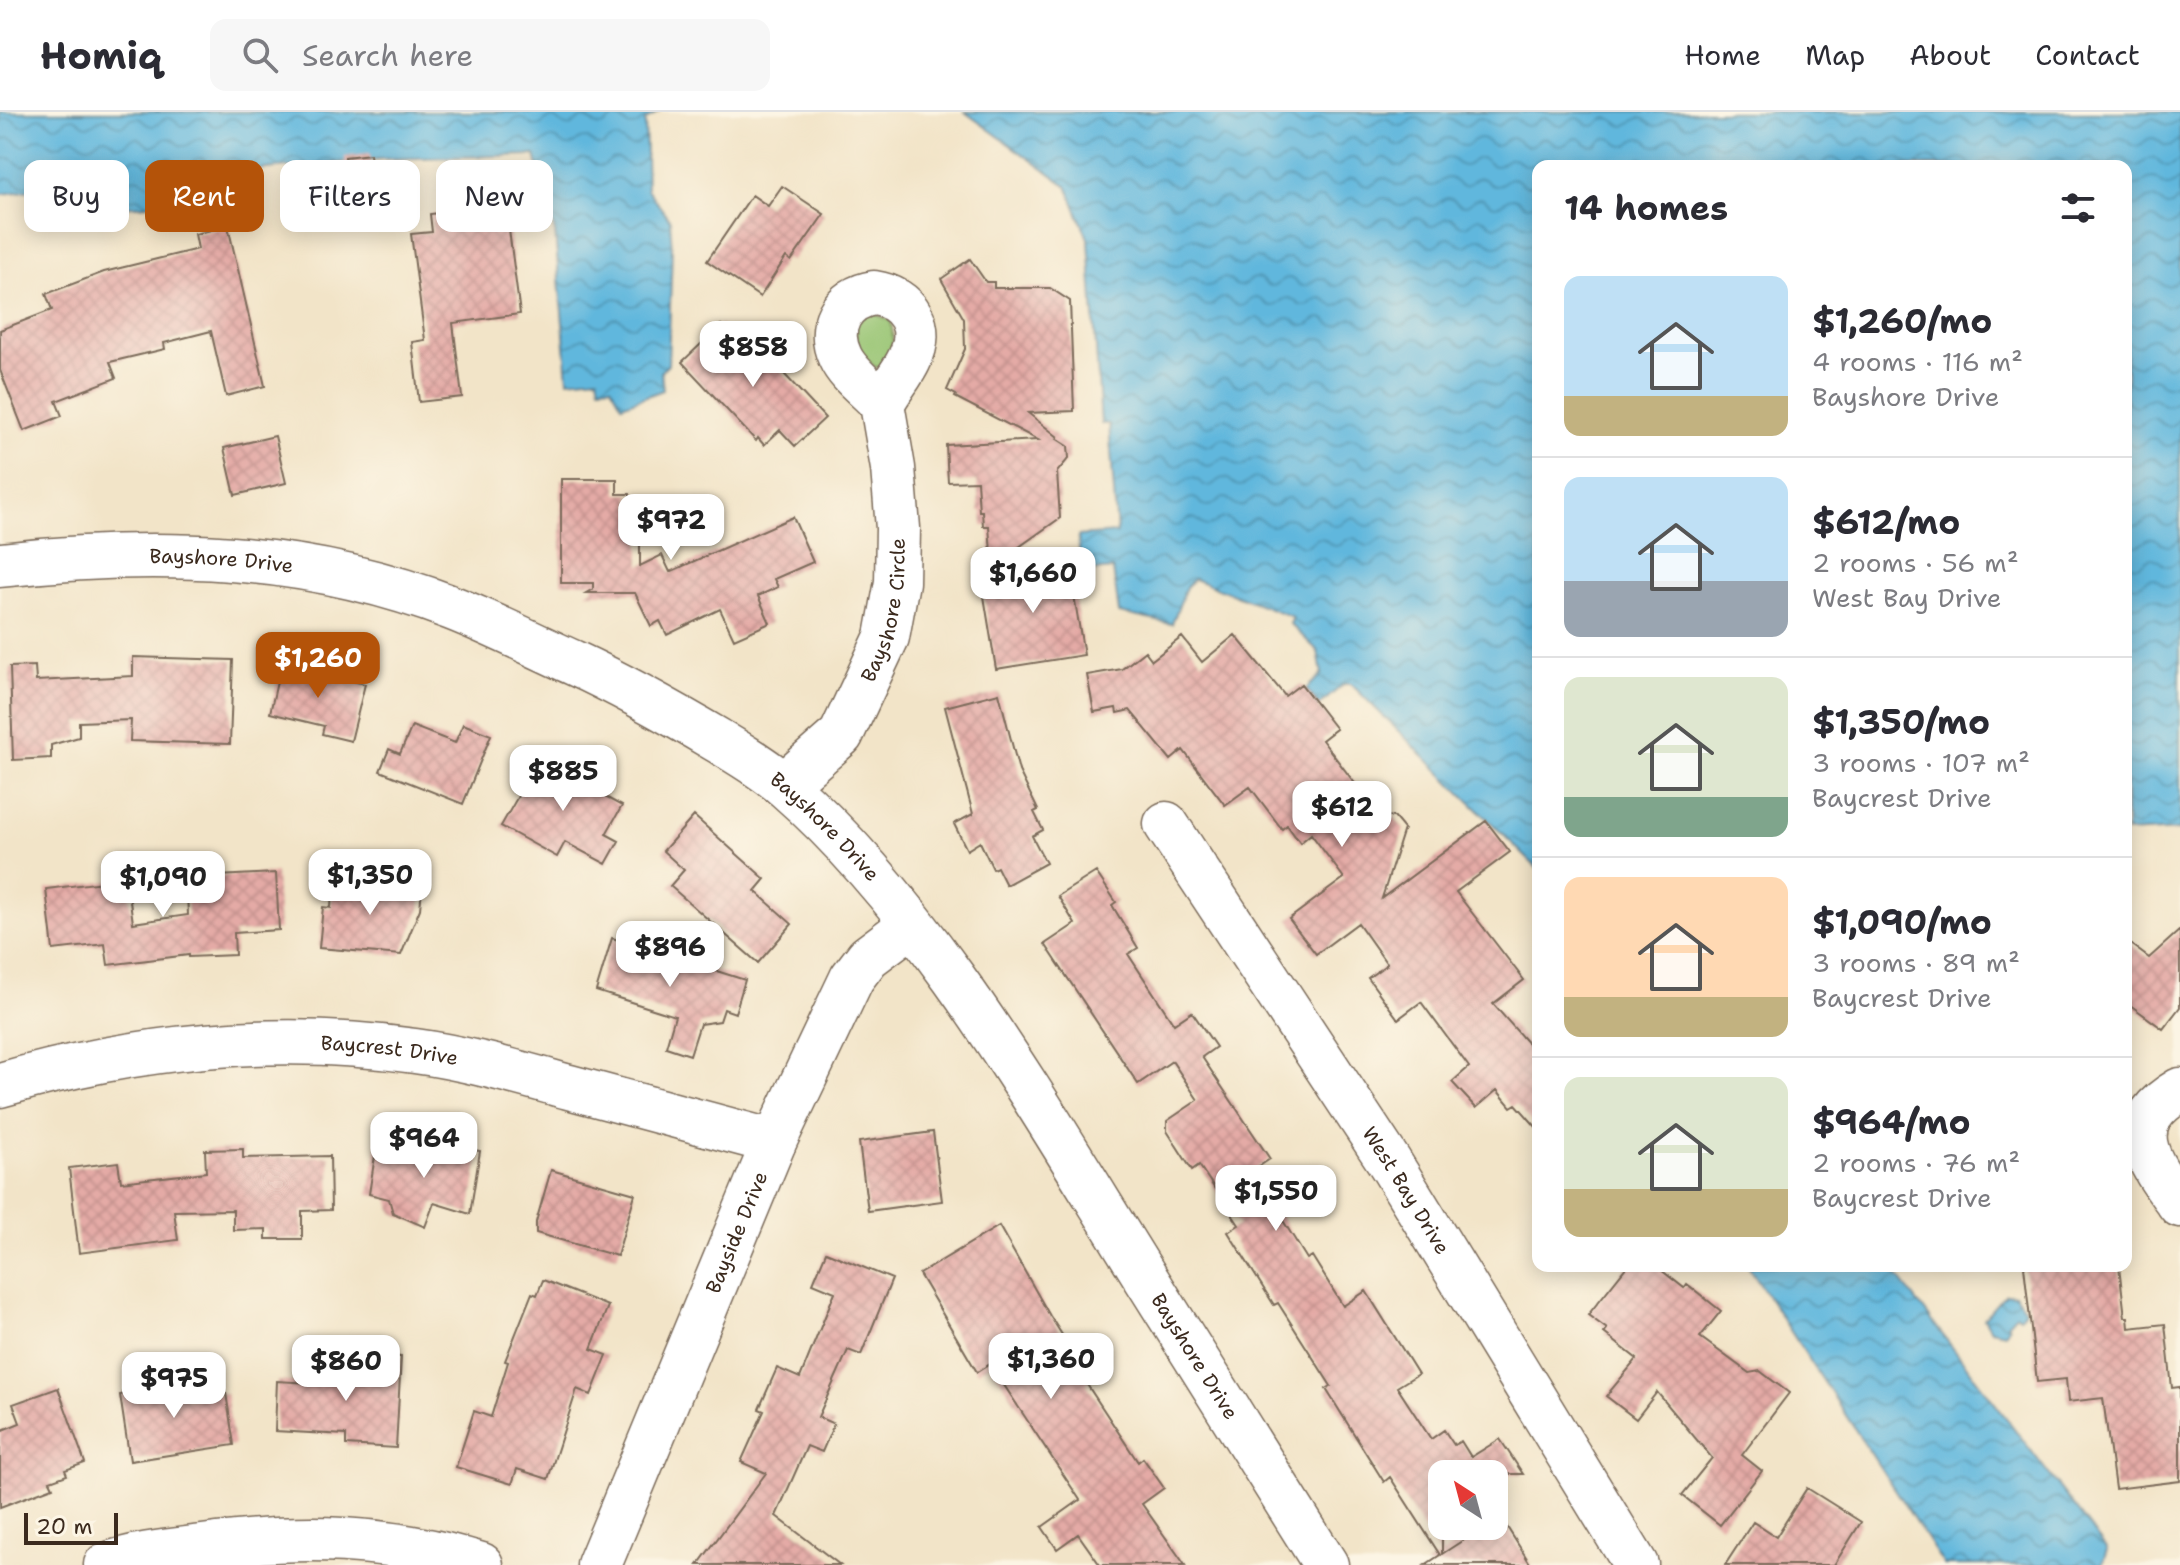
<!DOCTYPE html>
<meta charset="utf-8">
<style>
:root{--surface:#fff;--page:#f7f7f7;--text:#2b2b33;--muted:#7c7c81;--line:#e1e1e2;--accent:#b45309}
body{margin:0;font-family:"Shantell Sans",sans-serif;background:var(--page);color:var(--text);height:100vh;display:flex;flex-direction:column;font-size:30px;white-space:nowrap}
*{box-sizing:border-box;margin:0}
p{font-size:26px;color:var(--muted)}
.icon{flex:none;width:44px;height:44px;fill:none;stroke:currentColor;stroke-width:2;stroke-linecap:round;stroke-linejoin:round}
.map{position:relative;flex:1;overflow:hidden}
.panel{position:absolute;left:1532px;top:48px;width:600px;height:1112px;display:flex;flex-direction:column;background:var(--surface);border-radius:16px;box-shadow:0 4px 20px #0003}
.panel>*{flex:none}
.hud{position:absolute;left:24px;top:48px;width:760px;height:72px;display:flex;gap:16px}
.needle{width:52px;rotate:324deg}
.controls{position:absolute;left:1428px;top:1348px;display:grid;gap:16px}
.controls a{display:grid;place-items:center;width:80px;height:80px;border-radius:16px;background:var(--surface);box-shadow:0 4px 20px #0003;font-size:40px}
.scale{position:absolute;left:24px;bottom:20px;width:94px;box-sizing:border-box;padding-left:8px;border:4px solid #3b2a1e;border-top:0;font-size:22px;line-height:28px;white-space:nowrap;color:#3b2a1e;-webkit-text-stroke:6px #fcf5e5;paint-order:stroke}
.price{position:absolute;translate:-50% -68px;padding:0 18px;border-radius:16px;background:#fff;color:#222;font-size:26px;line-height:52px;filter:drop-shadow(0 2px 4px #0008)}
.price::after{content:'';position:absolute;left:50%;top:48px;width:24px;height:18px;margin-left:-12px;background:inherit;clip-path:polygon(0 0,100% 0,50% 100%)}
.price.selected{background:var(--accent);color:#fff}
ul{padding:0;list-style:none}
li{display:flex;align-items:center;gap:24px;height:200px;padding:0 32px}
li+li{border-top:2px solid var(--line)}
li span{display:grid;place-items:center;flex:none;width:224px;height:160px;border-radius:16px;color:#555}
li>.icon{margin-inline-start:auto}
span .icon{width:96px;height:96px;fill:#fffc;stroke-width:1}
li b{font-size:34px}
h2{display:flex;justify-content:space-between;align-items:center;height:96px;padding:0 32px;font-size:34px}
.chip{padding:0 28px;border-radius:16px;background:var(--surface);box-shadow:0 4px 20px #0003;font-size:28px;line-height:72px}
.chip.selected{background:var(--accent);color:#fff}
header{display:flex;align-items:center;gap:48px;box-sizing:border-box;height:112px;padding:0 40px;background:var(--surface);border-bottom:2px solid var(--line)}
header strong{font-size:38px}
nav{display:flex;gap:44px;margin-inline-start:auto;font-size:28px}
.search{width:560px;height:72px;background:var(--page);display:flex;align-items:center;gap:20px;box-sizing:border-box;padding:0 28px;border-radius:16px;color:var(--muted);font-size:30px}
.map>svg:first-child{display:block}
</style>
<header>
<strong>Homiq</strong>
<div class="search"><svg class="icon" aria-label="search" viewBox="0 0 24 24"><circle cx="10" cy="10" r="6"/><path d="M15 15l6 6"/></svg>Search here</div>
<nav><a>Home</a><a>Map</a><a>About</a><a>Contact</a></nav>
</header>
<div class="map">
<svg width="2180" height="1453" viewBox="0 0 2180 1453">
<defs>
<pattern id="water-waves" width="16" height="10" patternUnits="userSpaceOnUse" patternTransform="scale(2)"><rect width="16" height="10" fill="#60b7dd"/><path d="M0 5q4-4 8 0t8 0" fill="none" stroke="#5095b3"/></pattern>
<pattern id="building-cross-hatch" width="8" height="8" patternUnits="userSpaceOnUse" patternTransform="scale(2)"><rect width="8" height="8" fill="#e4aaa6"/><path d="M0 0l8 8M0 8l8-8" fill="none" stroke="#c4928e"/></pattern>
</defs>
<rect width="100%" height="100%" fill="#fcf5e5"/>
<filter id="ink" filterUnits="userSpaceOnUse"><feTurbulence type="fractalNoise" baseFrequency=".0125" numOctaves="2"/><feDisplacementMap in="SourceGraphic" scale="16" xChannelSelector="R" yChannelSelector="G"/><feConvolveMatrix kernelMatrix="1 2 1 2 8 2 1 2 1" color-interpolation-filters="sRGB"/></filter>
<filter id="wash" filterUnits="userSpaceOnUse"><feTurbulence type="fractalNoise" baseFrequency=".006" numOctaves="4" result="noise"/><feDisplacementMap in="SourceGraphic" scale="32" xChannelSelector="R" yChannelSelector="G"/><feGaussianBlur stdDeviation="1.8" result="paint"/><feColorMatrix in="noise" values="0 0 0 0 0 0 0 0 0 0 0 0 0 0 0 0 0 1.4 0 .05"/><feComposite in="paint" operator="in"/></filter>
<g filter="url(#wash)">
<rect width="100%" height="100%" fill="#f2e4c8"/>
<path fill="#97c472" stroke="#697748" stroke-width="2" d="M869,199L891,209C894,226 896,251 876,256L857,241L855,211Z"/>
<path fill="url(#water-waves)" stroke="#4e707e" stroke-width="2" d="M0,0H658L645,9L647,77L670,108L672,137L668,253L661,259L663,278L622,293L611,274L600,275L598,265L568,268L555,121L535,43L382,47L220,61L221,72C186,87 146,98 107,93C91,90 76,76 61,76C42,75 20,80 0,82Z
M965,0H2180V718L2126,721V54H1538V757L1351,572H1344L1319,593L1306,577L1322,562L1318,539L1290,512L1293,505L1194,467L1186,475L1172,512L1119,501L1113,457L1081,460L1078,424L1117,421L1109,312H1101L1089,129L1067,74Z
M1748,1154H1890L2107,1438L2102,1453H1944Z
M2005,1182L2015,1183L2025,1197L2020,1205L2016,1202L2007,1212L2009,1215L2004,1221L1991,1218L1984,1206Z"/>
<g id="blocks">
<path fill="url(#building-cross-hatch)" d="M370,42L375,91L349,94L345,45Z
M782,74L824,102L791,149L786,145L760,185L707,149L752,83L768,94Z
M488,95L491,112L508,110L520,202L453,211L462,285L419,290L412,230L425,228L411,122L432,120L430,102Z
M228,114L265,274L226,284L211,219L164,231L165,237L110,250L116,266L56,289L62,304L24,319L0,258V218L52,198L46,182L104,160L198,137L195,122Z
M970,147L986,170H994V176H1050L1070,189L1074,299L1028,301L1058,325L1057,327L1068,334L1069,346L1057,360L1060,406L992,454L989,414H983L982,399H979L977,369L948,370L946,333L1038,328L955,285L956,283L947,278L965,237L964,207L941,167Z
M721,213L751,244L760,236L825,306L795,334L780,318L764,333L758,326L756,329L682,250Z
M275,324L286,371L235,383L224,336Z
M561,367H617V382H630V396H640V454L662,443L670,460L793,405L813,450L774,467L778,475L758,484L770,511L734,527L720,497L667,523L660,509L651,514L635,481H586L593,477V471H561Z
M1068,447L1084,543L996,557L982,472L993,470V459Z
M1235,523L1285,584L1301,572L1336,617L1322,628L1379,703L1394,705L1404,717L1382,786L1486,709L1510,740L1456,780L1524,868L1493,892L1538,943V1017L1516,992L1511,995L1497,978L1476,996L1452,970L1469,955L1421,890L1398,907L1368,866L1387,852L1358,811L1316,842L1289,807L1344,766L1311,722L1300,731L1287,713L1282,717L1250,675L1225,693L1183,638L1171,648L1130,598L1117,601L1116,596L1094,600L1087,563L1122,557L1145,539L1152,548L1182,525L1202,550Z
M133,545L233,548L230,632L130,629L131,608L79,610V625L51,633V646L13,648L10,555L35,554L36,569L133,564Z
M281,552L365,572L351,629L322,622L324,614L270,601Z
M999,581L1019,659L1038,698L1034,700L1043,718L1032,724L1046,751L1006,773L997,755L993,757L980,730L967,738L954,712L973,702L945,595Z
M463,612L491,623L463,692L380,659L389,637L400,642L412,614L455,631Z
M542,642L573,659L570,666L622,694L606,722L619,729L606,752L565,730L557,745L501,714Z
M694,704L765,767L755,779L792,812L758,851L670,774L684,758L663,739Z
M1096,760L1116,790L1112,793L1138,836L1128,842L1174,912L1192,900L1216,935L1202,945L1270,1047L1252,1059L1307,1147L1312,1144L1343,1194L1366,1179L1418,1262L1397,1275L1431,1327L1444,1318L1454,1333L1461,1329L1471,1345L1500,1327L1523,1362H1442V1442L1485,1414H1494V1409L1500,1404L1531,1453H1425L1440,1443L1390,1365L1384,1370L1326,1277L1331,1274L1278,1191L1274,1193L1228,1120L1239,1113L1199,1053L1192,1058L1167,1019V1009L1198,988L1172,949L1138,972L1045,832L1075,812L1058,784Z
M276,761L279,818L234,821L235,843L189,845V843L108,853L105,832L53,838L46,777L127,767L133,811L188,803L187,780L219,778L218,764Z
M333,768L422,776L420,797L401,843L319,836L323,795L331,796Z
M2180,818V895L2163,917L2126,890V829L2149,846Z
M612,826L745,868L735,901L724,897L720,909L700,912L690,943L666,935L675,904L596,879Z
M933,1020L942,1089L868,1099L859,1030Z
M377,1031L438,1041L440,1032L480,1039L470,1102L434,1091L425,1115L393,1101L389,1087L369,1082Z
M243,1037V1046L330,1044L331,1098L302,1099V1127H266V1117L233,1118V1098L174,1099L178,1128L79,1141L69,1056L118,1050L121,1070L206,1060L205,1038Z
M551,1058L635,1082L617,1144L536,1121V1110Z
M999,1114L1050,1204L1091,1268L1086,1271L1138,1350L1143,1346L1164,1376L1142,1392L1185,1453H1100L1078,1422L1057,1437L1042,1415L1080,1388L990,1252L977,1260L919,1162Z
M826,1140L892,1167L861,1243L848,1238L818,1305L834,1312L822,1340L807,1334L776,1404L840,1453H698L766,1361L741,1350L764,1299L759,1297L777,1256L800,1266L835,1180L813,1171Z
M1627,1154H1656L1684,1176L1687,1172L1721,1199L1700,1225L1749,1261L1760,1259L1789,1281L1742,1343L1762,1359L1720,1413L1682,1383L1712,1346L1657,1280L1636,1307L1606,1284L1637,1247L1604,1221L1607,1217L1588,1203Z
M2024,1154H2119L2125,1205H2128L2129,1216L2165,1212L2172,1276L2180,1275V1369L2115,1377L2103,1286L2068,1290L2066,1267L2037,1270Z
M543,1168L608,1194L591,1237L607,1243L591,1283L577,1277L548,1367L517,1357L512,1372L456,1355L474,1299L491,1305L508,1250L505,1249L532,1181L537,1183Z
M361,1242L401,1245L396,1336L346,1333V1323L275,1319L277,1269L328,1272L329,1253L360,1255Z
M182,1260L186,1287L226,1281L234,1333L130,1349L120,1283L150,1278L148,1265Z
M58,1276L85,1351L65,1358L67,1363L50,1369L53,1375L0,1395V1319L20,1311L13,1292Z
M1807,1376L1861,1410L1834,1453H1725L1753,1410L1776,1425Z"/>
</g>
</g>
<g filter="url(#ink)">
<use href="#blocks" fill-opacity="0" stroke="#7b6b5a" stroke-width="2"/>
<g fill="none" stroke-linecap="round" stroke-linejoin="round">
<g stroke="#7b6b5a" stroke-width="47">
<g id="minor">
<path d="M874,181C908,186 926,215 909,248C902,263 890,276 882,292C869,277 848,263 840,245C826,215 841,186 874,181Z"/>
<path id="s1" d="M0,453C154,436 305,439 452,496C493,512 534,533 574,551C624,574 670,600 717,628C740,642 763,655 784,673C917,789 1019,961 1111,1110C1182,1225 1255,1339 1326,1453"/>
<path id="s2" d="M784,673L841,623L887,525L897,470L898,416L893,356L882,292"/>
<path id="s3" d="M1166,712L1390,1051L1636,1453"/>
<path id="s4" d="M0,973C134,934 277,919 415,939C467,946 518,961 569,975C637,993 706,1012 774,1030"/>
<path d="M2180,978C2119,1013 2149,1051 2180,1093"/>
<path d="M106,1453C136,1442 170,1439 202,1435C299,1422 387,1423 481,1453"/>
<path id="s5" d="M599,1453L774,1030L852,866L868,845L912,812"/>
</g>
</g>
<use href="#minor" stroke="#fff" stroke-width="44"/>
</g>
</g>
<g text-anchor="middle" dominant-baseline="central" stroke-width="7" stroke-linejoin="round" paint-order="stroke">
<g font-size="20" fill="#3b2a1e" stroke="#fcf5e5">
<text stroke="none"><textPath href="#s1" startOffset="222">Bayshore Drive</textPath></text>
<text stroke="none"><textPath href="#s2" startOffset="210">Bayshore Circle</textPath></text>
<text stroke="none"><textPath href="#s1" startOffset="894">Bayshore Drive</textPath></text>
<text stroke="none"><textPath href="#s4" startOffset="394">Baycrest Drive</textPath></text>
<text stroke="none"><textPath href="#s3" startOffset="438">West Bay Drive</textPath></text>
<text stroke="none"><textPath href="#s5" startOffset="360">Bayside Drive</textPath></text>
<text stroke="none"><textPath href="#s1" startOffset="1542">Bayshore Drive</textPath></text>
</g>
</g>
</svg>
<div class="controls">
<a><svg class="needle" viewBox="-14 -14 28 28"><path d="M0-13l5 13h-10z" fill="#e53935"/><path d="M0 13l5-13h-10z" fill="#7c7c81"/></svg></a>
</div>
<div class="scale">20 m</div>
<b class="price" style="left:753px;top:277px">$858</b>
<b class="price" style="left:671px;top:450px">$972</b>
<b class="price" style="left:1033px;top:503px">$1,660</b>
<b class="price selected" style="left:318px;top:588px">$1,260</b>
<b class="price" style="left:563px;top:701px">$885</b>
<b class="price" style="left:1342px;top:737px">$612</b>
<b class="price" style="left:370px;top:805px">$1,350</b>
<b class="price" style="left:163px;top:807px">$1,090</b>
<b class="price" style="left:670px;top:877px">$896</b>
<b class="price" style="left:424px;top:1068px">$964</b>
<b class="price" style="left:1276px;top:1121px">$1,550</b>
<b class="price" style="left:1051px;top:1289px">$1,360</b>
<b class="price" style="left:346px;top:1291px">$860</b>
<b class="price" style="left:174px;top:1308px">$975</b>
<div class="hud">
<a class="chip">Buy</a>
<a class="chip selected">Rent</a>
<a class="chip">Filters</a>
<a class="chip">New</a>
</div>
<section class="panel">
<h2>14 homes<svg class="icon" aria-label="filters" viewBox="0 0 24 24"><path d="M4 7h16M4 17h16"/><circle cx="9" cy="7" r="2"/><circle cx="15" cy="17" r="2"/></svg></h2>
<ul>
<li><span style="background:linear-gradient(#bfe0f5 75%,#c2b280 0)"><svg class="icon" aria-label="home" viewBox="0 0 24 24"><path d="M3 11l9-7 9 7M6 9v11h12V9"/></svg></span><div><b>$1,260/mo</b><p>4 rooms · 116 m²</p><p>Bayshore Drive</p></div></li>
<li><span style="background:linear-gradient(#bfe0f5 65%,#9aa5b1 0)"><svg class="icon" aria-label="home" viewBox="0 0 24 24"><path d="M3 11l9-7 9 7M6 9v11h12V9"/></svg></span><div><b>$612/mo</b><p>2 rooms · 56 m²</p><p>West Bay Drive</p></div></li>
<li><span style="background:linear-gradient(#dfe7d0 75%,#7fa58c 0)"><svg class="icon" aria-label="home" viewBox="0 0 24 24"><path d="M3 11l9-7 9 7M6 9v11h12V9"/></svg></span><div><b>$1,350/mo</b><p>3 rooms · 107 m²</p><p>Baycrest Drive</p></div></li>
<li><span style="background:linear-gradient(#ffd9b3 75%,#c2b280 0)"><svg class="icon" aria-label="home" viewBox="0 0 24 24"><path d="M3 11l9-7 9 7M6 9v11h12V9"/></svg></span><div><b>$1,090/mo</b><p>3 rooms · 89 m²</p><p>Baycrest Drive</p></div></li>
<li><span style="background:linear-gradient(#dfe7d0 70%,#c2b280 0)"><svg class="icon" aria-label="home" viewBox="0 0 24 24"><path d="M3 11l9-7 9 7M6 9v11h12V9"/></svg></span><div><b>$964/mo</b><p>2 rooms · 76 m²</p><p>Baycrest Drive</p></div></li>
</ul>
</section>
</div>
